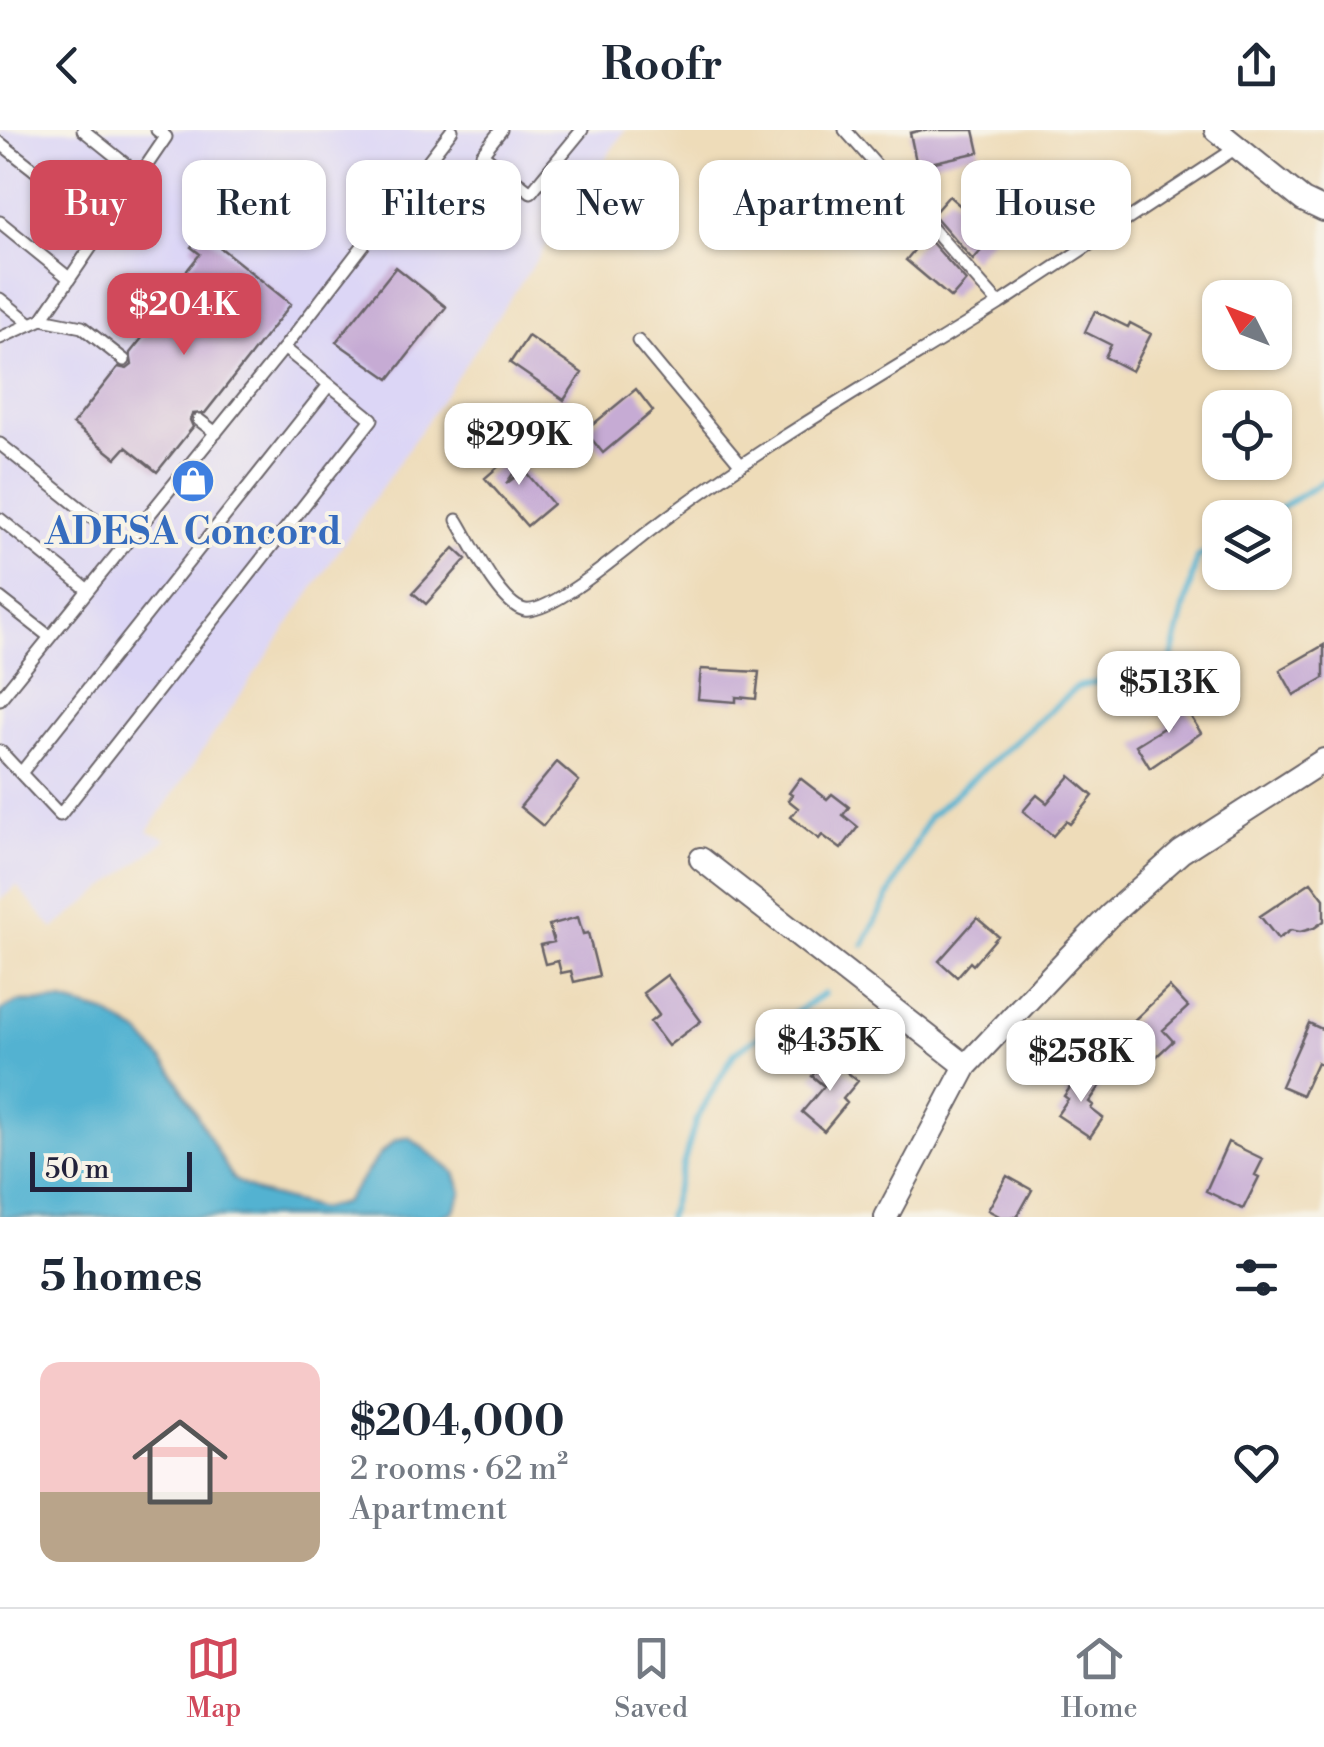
<!DOCTYPE html>
<meta charset="utf-8">
<style>
:root{--surface:#fff;--page:#f2f2f3;--text:#1f2937;--muted:#747a83;--line:#e0e1e3;--accent:#d1495b}
body{margin:0;font-family:"Libre Bodoni",serif;background:var(--page);color:var(--text);height:100vh;display:flex;flex-direction:column;font-size:38px;white-space:nowrap}
*{box-sizing:border-box;margin:0}
p{font-size:32px;color:var(--muted)}
.icon{flex:none;width:55px;height:55px;fill:none;stroke:currentColor;stroke-width:2;stroke-linecap:round;stroke-linejoin:round}
.map{position:relative;height:1087px;overflow:hidden}
.side{display:flex;flex-direction:column;background:var(--surface);flex:1}
.side>*{flex:none}
.top-card{position:absolute;left:30px;top:30px;width:1265px;height:90px;display:flex;gap:20px}
.needle{width:65px;rotate:312deg}
.tools{position:absolute;left:1202px;top:150px;display:grid;gap:20px}
.tools a{display:grid;place-items:center;width:90px;height:90px;border-radius:20px;background:var(--surface);box-shadow:0 2px 8px #0004;font-size:50px}
.scale{position:absolute;left:30px;bottom:25px;width:162px;box-sizing:border-box;padding-left:10px;border:5px solid #22223b;border-top:0;font-size:28px;line-height:35px;white-space:nowrap;color:#22223b;-webkit-text-stroke:8px #f7f3e8;paint-order:stroke}
.price{position:absolute;translate:-50% -85px;padding:0 22px;border-radius:20px;background:#fff;color:#222;font-size:32px;line-height:65px;filter:drop-shadow(0 2px 5px #0008)}
.price::after{content:'';position:absolute;left:50%;top:60px;width:30px;height:22px;margin-left:-15px;background:inherit;clip-path:polygon(0 0,100% 0,50% 100%)}
.price.current{background:var(--accent);color:#fff}
ul{padding:0;list-style:none}
li{display:flex;align-items:center;gap:30px;height:250px;padding:0 40px}
li+li{border-top:2px solid var(--line)}
li span{display:grid;place-items:center;flex:none;width:280px;height:200px;border-radius:20px;color:#555}
li>.icon{margin-inline-start:auto}
span .icon{width:120px;height:120px;fill:#fffc;stroke-width:1}
li b{font-size:42px}
h2{display:flex;justify-content:space-between;align-items:center;height:120px;padding:0 40px;font-size:42px}
.tag{padding:0 35px;border-radius:20px;background:var(--surface);box-shadow:0 2px 8px #0004;font-size:35px;line-height:90px}
.tag.current{background:var(--accent);color:#fff}
header{display:flex;justify-content:space-between;align-items:center;height:130px;padding:0 40px;background:var(--surface);font-size:45px;font-weight:600}
.menu{display:flex;justify-content:space-around;align-items:center;height:140px;border-top:2px solid var(--line);background:var(--surface);font-size:28px;color:var(--muted)}
.menu a{display:grid;justify-items:center;gap:5px}
.menu .current{color:var(--accent)}
.map>svg:first-child{display:block}
</style>
<header><svg class="icon" aria-label="back" viewBox="0 0 24 24"><path d="M15 5l-7 7 7 7"/></svg>Roofr<svg class="icon" aria-label="share" viewBox="0 0 24 24"><path d="M12 15V3M7 8l5-5 5 5M5 13v7h14v-7"/></svg></header>
<div class="map">
<svg width="1324" height="1087" viewBox="0 0 1324 1087">
<rect width="100%" height="100%" fill="#f7f3e8"/>
<filter id="ink" filterUnits="userSpaceOnUse"><feTurbulence type="fractalNoise" baseFrequency=".01" numOctaves="2"/><feDisplacementMap in="SourceGraphic" scale="20" xChannelSelector="R" yChannelSelector="G"/><feConvolveMatrix kernelMatrix="1 2 1 2 8 2 1 2 1" color-interpolation-filters="sRGB"/></filter>
<filter id="wash" filterUnits="userSpaceOnUse"><feTurbulence type="fractalNoise" baseFrequency=".0048" numOctaves="4" result="noise"/><feDisplacementMap in="SourceGraphic" scale="40" xChannelSelector="R" yChannelSelector="G"/><feGaussianBlur stdDeviation="2.25" result="paint"/><feColorMatrix in="noise" values="0 0 0 0 0 0 0 0 0 0 0 0 0 0 0 0 0 1.4 0 .05"/><feComposite in="paint" operator="in"/></filter>
<g filter="url(#wash)">
<rect width="100%" height="100%" fill="#eedcb9"/>
<path fill="#dcd6f6" d="M0,0H625L148,701L167,709L53,799L17,756L0,770Z"/>
<path fill="#52b2d1" stroke="#3a6a86" stroke-width="2.5" d="M62,871L105,883L140,904L172,941L233,1049L257,1062L320,1079L344,1073L380,1024L396,1010L409,1007L455,1043L462,1062L453,1082L438,1087H0V881L18,872Z"/>
<g fill="none" stroke-linecap="round" stroke-linejoin="round">
<path stroke="#52b2d1" stroke-width="6" d="M1264,388L1324,351
M864,814L929,687L1077,557L1170,535L1197,428L1220,414
M668,1087L696,990L735,922L824,864"/>
</g>
<g id="blocks">
<path fill="#c6abd4" d="M922,0H974L979,22L917,36L910,3Z
M949,66L994,105L973,130L933,84Z
M202,103L291,174L205,283L192,284L190,290L193,297L157,342L126,317L116,328L73,294L118,237L127,239L132,235L130,223L175,167L169,163L200,124L191,117Z
M926,106L966,151L951,168L906,130Z
M396,137L446,177L389,249L336,212Z
M1095,181L1128,197L1130,193L1151,204L1132,241L1105,227L1111,215L1085,202Z
M528,206L582,243L564,270L510,233Z
M636,259L653,281L603,323L585,301Z
M530,309L534,313L506,354L524,340L553,374L527,396L485,348Z
M454,418L466,429L426,474L413,463Z
M1324,515V548L1294,565L1280,540Z
M701,539L759,542L756,569L736,567V572L698,569Z
M1182,572L1201,603L1150,638L1136,615L1168,595L1162,584Z
M557,632L579,651L543,696L520,677Z
M1070,646L1093,666L1070,694L1066,691L1053,706L1023,681L1037,665L1047,673Z
M800,648L827,669L832,664L849,677L843,685L858,697L841,719L822,705L819,709L791,687L798,678L788,670L792,665L789,663Z
M1311,752L1324,769V791L1314,798L1300,802L1291,800L1278,809L1260,786Z
M578,787L583,804L588,803L599,846L574,852L571,841L561,843L558,831L545,834L540,815L554,812L549,795Z
M977,788L998,806L973,835L970,832L957,847L939,831Z
M667,845L701,891L668,916L650,892L659,885L643,863Z
M1169,857L1188,877L1163,900L1173,911L1156,927L1127,897Z
M1309,893L1324,900V936L1317,932L1302,965L1281,956Z
M828,927L858,951L843,969L847,973L824,1001L802,982L824,956L812,946Z
M1081,942L1101,955L1089,972L1093,975L1091,979L1103,988L1090,1007L1057,985L1068,969L1064,966Z
M1228,1012L1263,1029L1255,1045L1259,1047L1243,1079L1206,1061Z
M1007,1046L1032,1060L1017,1087H1001L988,1080Z"/>
</g>
</g>
<g filter="url(#ink)">
<use href="#blocks" fill-opacity="0" stroke="#696367" stroke-width="2.5"/>
<g fill="none" stroke-linecap="round" stroke-linejoin="round">
<g stroke="#696367" stroke-width="15">
<path id="lane" d="M83,0L139,45
M501,0L482,24L531,62L582,0
M0,13L105,95
M0,92L69,148
M0,169L31,194
M999,174L1236,18
M42,189L166,7L157,0
M0,208L42,189L82,197L124,230
M638,211L741,335
M199,290L216,303
M0,314L125,414
M0,389L88,460
M457,390C470,411 501,476 525,480C552,484 628,417 652,399C761,315 882,247 999,174L845,0
M0,468L50,507
M0,569L284,218L452,0
M0,621L60,685L372,289L284,218
M21,643L329,255"/>
</g>
<g stroke="#696367" stroke-width="26">
<path id="street" d="M1216,0L1303,70L1324,80
M701,729L966,936
M886,1087L966,936L1067,829L1109,786L1181,722L1324,630"/>
</g>
<use href="#lane" stroke="#fff" stroke-width="11"/>
<use href="#street" stroke="#fff" stroke-width="22"/>
</g>
</g>
<defs>
<g id="shop-disc" transform="scale(2.25)"><circle r="9.5" fill="#3f7fe0" stroke="#f7f3e8"/><path d="M-5-2.5h2.3a2.7 3.5 0 0 1 5.4 0H5L5.5 6h-11ZM-1.5-2.5h3a1.5 2.3 0 0 0-3 0Z" fill="#fff"/></g>
</defs>
<g fill-rule="evenodd">
<use href="#shop-disc" x="193" y="351"/>
</g>
<g text-anchor="middle" dominant-baseline="central" stroke-width="8" stroke-linejoin="round" paint-order="stroke">
<g font-size="38" font-weight="bold" fill="#366cbe" stroke="#f7f3e8">
<text x="193" y="402">ADESA Concord</text>
</g>
</g>
</svg>
<div class="tools">
<a><svg class="needle" viewBox="-14 -14 28 28"><path d="M0-13l5 13h-10z" fill="#e53935"/><path d="M0 13l5-13h-10z" fill="#747a83"/></svg></a>
<a><svg class="icon" aria-label="locate" viewBox="0 0 24 24"><circle cx="12" cy="12" r="6"/><path d="M12 2v4M12 18v4M2 12h4M18 12h4"/></svg></a>
<a><svg class="icon" aria-label="layers" viewBox="0 0 24 24"><path d="M12 4l9 5-9 5-9-5zM3 14l9 5 9-5"/></svg></a>
</div>
<div class="scale">50 m</div>
<b class="price current" style="left:184px;top:228px">$204K</b>
<b class="price" style="left:519px;top:358px">$299K</b>
<b class="price" style="left:1169px;top:606px">$513K</b>
<b class="price" style="left:830px;top:964px">$435K</b>
<b class="price" style="left:1081px;top:975px">$258K</b>
<div class="top-card">
<a class="tag current">Buy</a>
<a class="tag">Rent</a>
<a class="tag">Filters</a>
<a class="tag">New</a>
<a class="tag">Apartment</a>
<a class="tag">House</a>
</div>
</div>
<section class="side">
<h2>5 homes<svg class="icon" aria-label="filters" viewBox="0 0 24 24"><path d="M4 7h16M4 17h16"/><circle cx="9" cy="7" r="2"/><circle cx="15" cy="17" r="2"/></svg></h2>
<ul>
<li><span style="background:linear-gradient(#f6c9c9 65%,#b9a48a 0)"><svg class="icon" aria-label="home" viewBox="0 0 24 24"><path d="M3 11l9-7 9 7M6 9v11h12V9"/></svg></span><div><b>$204,000</b><p>2 rooms · 62 m²</p><p>Apartment</p></div><svg class="icon" aria-label="heart" viewBox="0 0 24 24"><path d="M12 20l-8-8c-3-5 5-10 8-4 3-6 11-1 8 4z"/></svg></li>
</ul>
</section>
<nav class="menu">
<a class="current"><svg class="icon" aria-label="map" viewBox="0 0 24 24"><path d="M3 6l6-2 6 2 6-2v14l-6 2-6-2-6 2zM9 4v14M15 6v14"/></svg>Map</a>
<a><svg class="icon" aria-label="saved" viewBox="0 0 24 24"><path d="M7 4h10v16l-5-4-5 4z"/></svg>Saved</a>
<a><svg class="icon" aria-label="home" viewBox="0 0 24 24"><path d="M3 11l9-7 9 7M6 9v11h12V9"/></svg>Home</a>
</nav>
